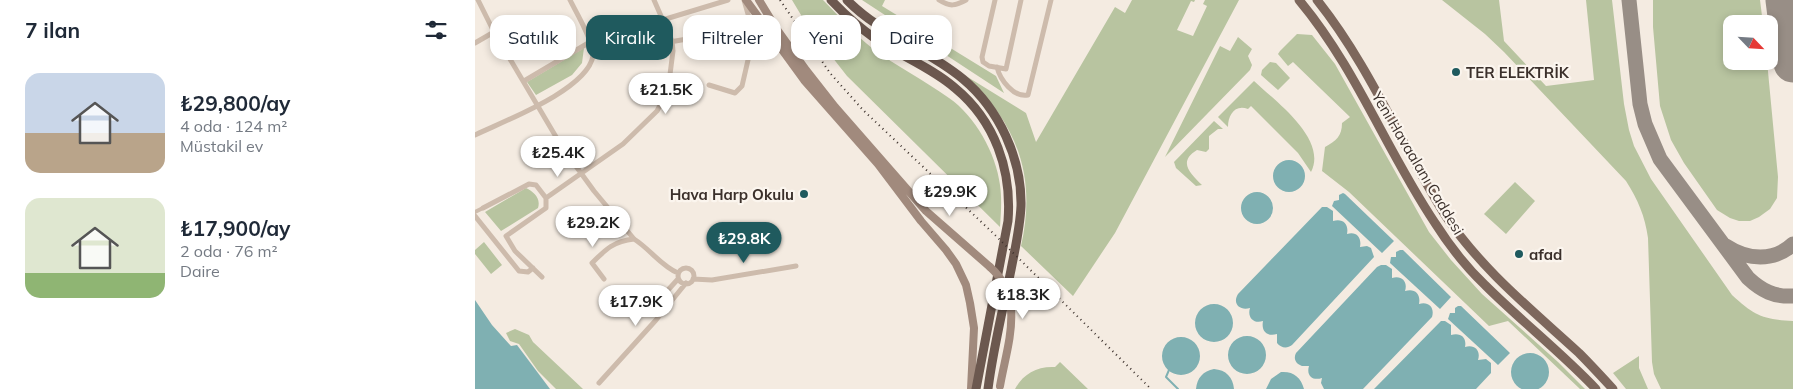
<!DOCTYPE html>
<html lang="tr">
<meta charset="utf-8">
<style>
:root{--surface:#fff;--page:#f2f2f3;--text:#1f2937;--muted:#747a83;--accent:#1f5a5e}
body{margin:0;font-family:Mulish,sans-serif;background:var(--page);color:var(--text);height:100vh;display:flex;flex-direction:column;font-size:19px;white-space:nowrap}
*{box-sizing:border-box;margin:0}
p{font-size:16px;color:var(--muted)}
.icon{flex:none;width:28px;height:28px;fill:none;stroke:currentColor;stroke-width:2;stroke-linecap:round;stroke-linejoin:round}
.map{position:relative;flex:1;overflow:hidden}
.sheet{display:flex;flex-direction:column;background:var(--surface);width:475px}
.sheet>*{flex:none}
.guide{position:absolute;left:15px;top:15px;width:475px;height:45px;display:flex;gap:10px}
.needle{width:32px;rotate:115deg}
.controls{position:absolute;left:1248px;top:15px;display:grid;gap:10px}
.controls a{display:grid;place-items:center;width:55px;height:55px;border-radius:10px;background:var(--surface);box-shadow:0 2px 8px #0003;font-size:25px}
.price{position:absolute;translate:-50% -42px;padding:0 11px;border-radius:18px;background:#fff;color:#222;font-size:16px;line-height:32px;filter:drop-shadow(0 1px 2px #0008)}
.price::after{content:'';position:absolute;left:50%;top:30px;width:15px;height:11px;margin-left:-8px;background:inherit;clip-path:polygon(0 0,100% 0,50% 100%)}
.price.selected{background:var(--accent);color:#fff}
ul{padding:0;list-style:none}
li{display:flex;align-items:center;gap:15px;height:125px;padding:0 25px}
li span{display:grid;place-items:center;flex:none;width:140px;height:100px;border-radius:15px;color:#555}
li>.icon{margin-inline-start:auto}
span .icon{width:60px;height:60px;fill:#fffc;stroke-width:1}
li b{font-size:21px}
h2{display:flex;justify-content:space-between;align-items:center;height:60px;padding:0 25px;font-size:21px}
.pill{padding:0 18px;border-radius:15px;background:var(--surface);box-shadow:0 2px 8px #0003;font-size:18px;line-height:45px}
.pill.selected{background:var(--accent);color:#fff}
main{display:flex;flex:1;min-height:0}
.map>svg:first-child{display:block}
</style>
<main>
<section class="sheet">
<h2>7 ilan<svg class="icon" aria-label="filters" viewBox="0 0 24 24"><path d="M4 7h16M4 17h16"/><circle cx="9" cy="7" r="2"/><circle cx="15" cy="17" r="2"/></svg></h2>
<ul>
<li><span style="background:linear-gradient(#c9d6e8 60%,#b9a48a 0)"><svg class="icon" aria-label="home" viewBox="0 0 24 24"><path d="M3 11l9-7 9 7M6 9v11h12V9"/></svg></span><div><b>₺29,800/ay</b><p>4 oda · 124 m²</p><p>Müstakil ev</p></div></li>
<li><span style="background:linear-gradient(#dfe7d0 75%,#8fb573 0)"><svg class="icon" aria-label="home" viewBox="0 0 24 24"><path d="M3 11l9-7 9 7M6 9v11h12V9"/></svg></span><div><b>₺17,900/ay</b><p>2 oda · 76 m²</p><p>Daire</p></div></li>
</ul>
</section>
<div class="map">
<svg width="1318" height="389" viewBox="0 0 1318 389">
<rect width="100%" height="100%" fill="#f4ebe1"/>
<path fill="#b8c4a0" d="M317,0H348C364,16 379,34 397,48C421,66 449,80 474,98C500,116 521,153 525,185C527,199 526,212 525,227L372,76L332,25Z
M387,0H410L407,6L521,76L529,93Z
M657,0H720L719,2L716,1L702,30L718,36L732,6L728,4L730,0H764L640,233L598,296L546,246C562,176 542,124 491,76L551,113L561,142L640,7L650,13Z
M967,0H1024L1029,41L1071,86L1119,80L1111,0H1137L1149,104L1154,130L1159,146L1176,179L1257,295C1280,316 1287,319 1318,321V389H1186L1179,374L1177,362L1173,238C1170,216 1163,200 1151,181L1029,52L1010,34Z
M1178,0H1285L1288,24H1256V61H1292L1303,177L1302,198L1295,209L1284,217L1275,221H1264L1255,218L1242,210L1209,163L1196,140L1185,106L1178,27Z
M187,23L193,38L120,50L119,44Z
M822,34L837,35L860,64L940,207L954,232L976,260L1007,294L1083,362L1110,389H1105L1033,321L1014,326L874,192L847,171L850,147C861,141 867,136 867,123L875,117L818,62L813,66L803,54L805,51Z
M763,37L777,49L773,56L777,65L775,70L690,157L745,46L755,51Z
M109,48L107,63L97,75L61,95L52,82Z
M795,62L801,63L815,78L803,90L786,75L787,70Z
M779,81C800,101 853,139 836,172L823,153L776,106L773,109C760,104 753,115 753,127L743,117Z
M739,121L748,129H743L734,136V149L731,152L722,150C702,162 716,174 727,185L721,186L701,168L699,162Z
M1040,182L1060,201L1031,234L1009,214Z
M51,188C59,192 66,198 63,208L26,231L10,212Z
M9,242L27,265L16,274L0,254V250Z
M40,329L54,335L58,342L108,389H81L63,371L44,344L35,341L31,333Z
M1164,356V368L1173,389H1151L1138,373Z
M585,362L613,389H540C548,374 562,366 580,367Z"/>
<path fill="#7fb0b2" d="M798 176a16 16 0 1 1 32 0a16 16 0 1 1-32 0Z
M766 208a16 16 0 1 1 32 0a16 16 0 1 1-32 0Z
M868,193L870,194L919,241L907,253L857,206L859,201L864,200V195Z
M847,207H852L858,211V221C868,218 874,224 872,234C881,231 887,237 885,247L892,246L896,248L899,257L817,345C812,349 806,348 802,343V334C792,337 786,331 788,321C779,324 772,318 775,308C765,311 757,304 763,294Z
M925,250H928L976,297L965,309L915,263L916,257H921V252Z
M906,265H911L917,269V278C927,275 933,282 930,291C940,288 946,294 944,304C953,301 960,307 957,317L888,389H849L846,383L847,378C838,381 831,376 834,366H827C821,364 818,359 821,353L902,267Z
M0,300L17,325L36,346L42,345L75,389H0Z
M720 323a19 19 0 1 1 38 0a19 19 0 1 1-38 0Z
M983,306H986L1035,353L1023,365L973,319L975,313H980V308Z
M966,321H970L976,325V335C986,332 992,338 990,347C1000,344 1006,351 1003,360L1011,359L1016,363V373L1001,389H899Z
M753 355a19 19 0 1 1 38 0a19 19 0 1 1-38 0Z
M687 356a19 19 0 1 1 38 0a19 19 0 1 1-38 0Z
M1036 372a19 19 0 1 1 38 0a19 19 0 1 1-38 0Z
M739,369C751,370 758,377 759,389H721C722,378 728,371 739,369Z
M806,372C818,371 826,377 829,389H791L796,379Z"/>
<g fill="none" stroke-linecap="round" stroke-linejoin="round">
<path stroke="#7fb0b2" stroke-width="2" d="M694,370L691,377L703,389"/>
<path stroke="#988e86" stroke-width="15" d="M1154,0L1165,104L1170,124L1185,159L1273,278C1287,291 1299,297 1318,296
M1251,246C1272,260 1299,262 1318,244"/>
<path stroke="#988e86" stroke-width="39" d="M1310,0L1318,63"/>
<path stroke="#cdbbac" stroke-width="4" d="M0,212L8,208"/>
<path stroke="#cdbbac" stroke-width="5" d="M3,0L19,32L87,147L119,191L159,239C175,249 186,266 203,273
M464,0C475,7 480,6 491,0
M520,0L507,57L508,62L514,66L531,69L546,0
M0,43L19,32
M276,47L295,32
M118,55L277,28
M522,67C525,80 539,98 553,95L576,0
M49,81L115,42L253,0
M234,85L260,93L267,86L276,47L277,28L269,0
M0,135C29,121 112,90 118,56C120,44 101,12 95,0
M71,198L148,144L182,111L193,90L198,51L197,41L179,0
M8,208L54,184L61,185L71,198V208L31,236L40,251L67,277
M0,216L44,271L53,272L58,268
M203 276a8 8 0 1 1 16 0a8 8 0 1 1-16 0Z
M129,279L117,263C131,249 139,241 159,239
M218,279L237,280L321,266
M173,312L203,279
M124,383L181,320L211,283"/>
<path stroke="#a18a7d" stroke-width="8" d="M271,0L329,80L403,164L446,221L471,250L481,264L491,285L495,303L499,328L496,389
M284,0L301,28L331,70L360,107L451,211L515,267"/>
<path stroke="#7d675c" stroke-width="9" d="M824,0C881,68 911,150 960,223C974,245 991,267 1010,285C1046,321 1086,352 1121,389
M842,0C894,65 926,144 970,215C1006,269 1057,310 1104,353C1116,365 1127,377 1138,389"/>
<path stroke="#6c584f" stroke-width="9" d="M356,0C370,15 385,28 402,40C428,57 457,68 480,88C520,121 537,170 533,221L501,389
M372,0C405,34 452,49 488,79C524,109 547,159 546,206C545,228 540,249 536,270C528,309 518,349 513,389"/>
<path stroke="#3b302b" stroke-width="2" stroke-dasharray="1 4" stroke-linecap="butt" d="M305,0L355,73L388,110L519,234L676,389"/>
<path stroke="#a18a7d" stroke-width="8" d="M515,267C551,299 532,345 525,386"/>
</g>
<g fill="#1f5a5e" stroke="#fbf5ee" stroke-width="2">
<circle cx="981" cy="72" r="5"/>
<circle cx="329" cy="194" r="5"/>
<circle cx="1044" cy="254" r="5"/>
</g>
<g text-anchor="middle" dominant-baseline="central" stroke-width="4.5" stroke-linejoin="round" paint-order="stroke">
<g font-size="15" font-weight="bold" fill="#3b302b" stroke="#fbf5ee" text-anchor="start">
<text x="991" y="72">TER ELEKTRİK</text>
<text x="319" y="194" text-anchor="end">Hava Harp Okulu</text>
<text x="1054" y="254">afad</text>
</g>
<g font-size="15" fill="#3b302b" stroke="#fbf5ee">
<text transform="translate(943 163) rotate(59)">Yeni Havaalanı Caddesi</text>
</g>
</g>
</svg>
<div class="controls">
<a><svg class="needle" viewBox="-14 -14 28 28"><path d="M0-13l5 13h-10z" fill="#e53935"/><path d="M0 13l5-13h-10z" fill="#747a83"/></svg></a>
</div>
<b class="price" style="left:191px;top:115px">₺21.5K</b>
<b class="price" style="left:83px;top:178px">₺25.4K</b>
<b class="price" style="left:475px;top:217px">₺29.9K</b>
<b class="price" style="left:118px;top:248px">₺29.2K</b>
<b class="price selected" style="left:269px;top:264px">₺29.8K</b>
<b class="price" style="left:548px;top:320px">₺18.3K</b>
<b class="price" style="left:161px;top:327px">₺17.9K</b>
<div class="guide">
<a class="pill">Satılık</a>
<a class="pill selected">Kiralık</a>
<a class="pill">Filtreler</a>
<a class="pill">Yeni</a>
<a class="pill">Daire</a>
</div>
</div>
</main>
